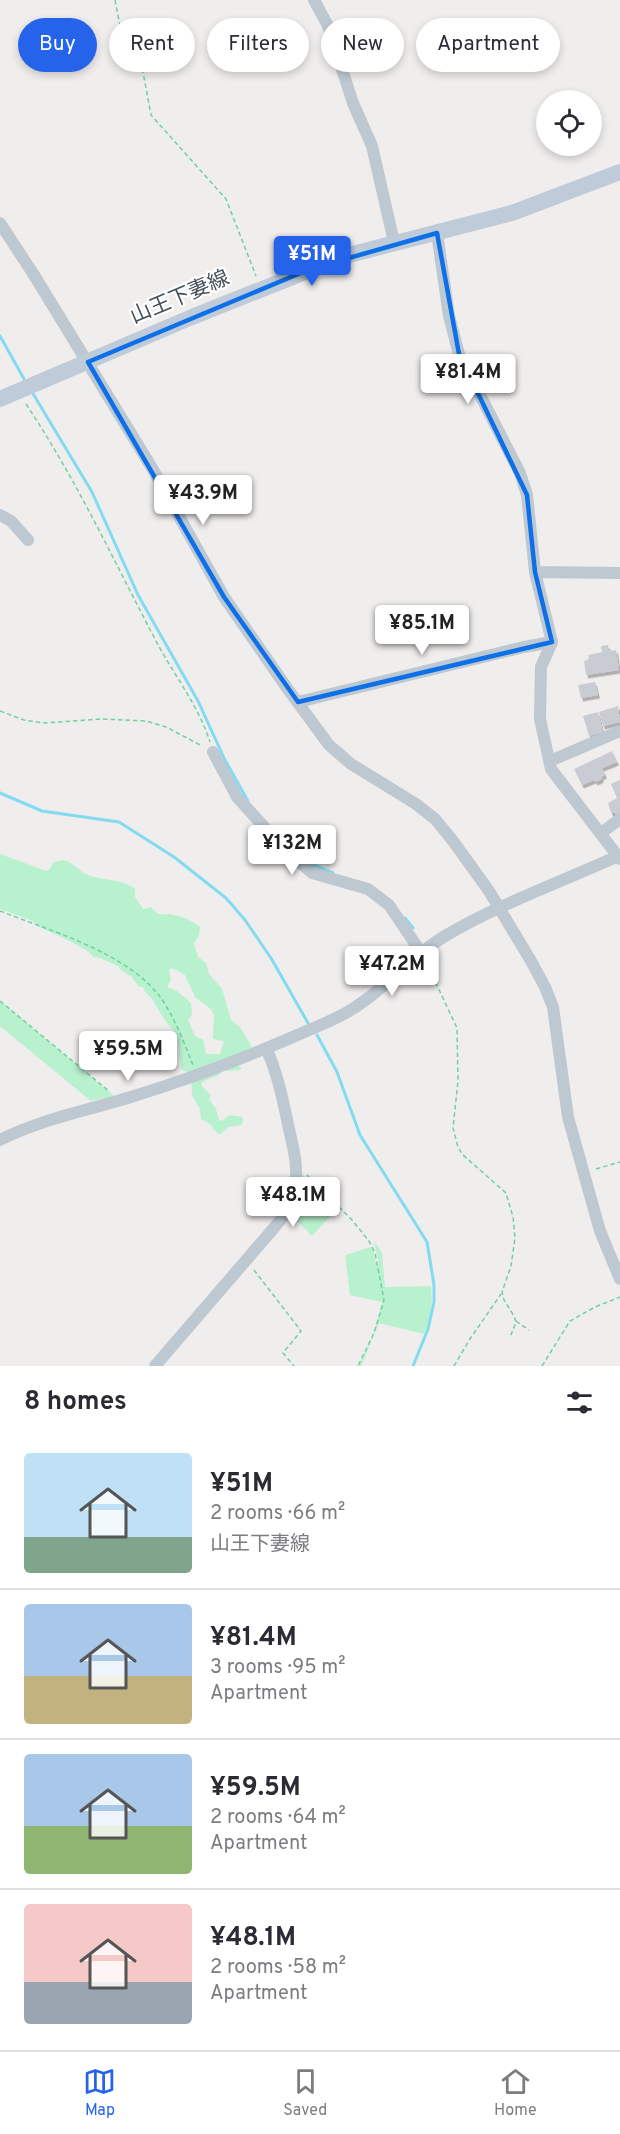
<!DOCTYPE html>
<meta charset="utf-8">
<style>
:root{--surface:#fff;--page:#f7f7f7;--text:#2b2b33;--muted:#7c7c81;--line:#e1e1e2;--accent:#2563eb}
body{margin:0;font-family:Overpass,"Noto Sans JP",sans-serif;background:var(--page);color:var(--text);height:100vh;display:flex;flex-direction:column;font-size:22px;white-space:nowrap}
*{box-sizing:border-box;margin:0}
p{font-size:20px;color:var(--muted)}
.icon{flex:none;width:33px;height:33px;fill:none;stroke:currentColor;stroke-width:2;stroke-linecap:round;stroke-linejoin:round}
.map{position:relative;height:1366px;overflow:hidden}
.details{display:flex;flex-direction:column;background:var(--surface);flex:1}
.details>*{flex:none}
.top-card{position:absolute;left:18px;top:18px;width:585px;height:54px;display:flex;gap:12px}
.tools{position:absolute;left:536px;top:90px;display:grid;gap:12px}
.tools a{display:grid;place-items:center;width:66px;height:66px;border-radius:50%;background:var(--surface);box-shadow:0 3px 9px #0003;font-size:30px}
.price{position:absolute;translate:-50% -51px;padding:0 14px;border-radius:6px;background:#fff;color:#222;font-size:20px;line-height:39px;filter:drop-shadow(0 2px 3px #0008)}
.price::after{content:'';position:absolute;left:50%;top:36px;width:18px;height:14px;margin-left:-9px;background:inherit;clip-path:polygon(0 0,100% 0,50% 100%)}
.price.selected{background:var(--accent);color:#fff}
ul{padding:0;list-style:none}
li{display:flex;align-items:center;gap:18px;height:150px;padding:0 24px}
li+li{border-top:2px solid var(--line)}
li span{display:grid;place-items:center;flex:none;width:168px;height:120px;border-radius:6px;color:#555}
li>.icon{margin-inline-start:auto}
span .icon{width:72px;height:72px;fill:#fffc;stroke-width:1}
li b{font-size:26px}
h2{display:flex;justify-content:space-between;align-items:center;height:72px;padding:0 24px;font-size:26px}
.chip{padding:0 21px;border-radius:27px;background:var(--surface);box-shadow:0 3px 9px #0003;font-size:21px;line-height:54px}
.chip.selected{background:var(--accent);color:#fff}
.menu{display:flex;justify-content:space-around;align-items:center;height:84px;border-top:2px solid var(--line);background:var(--surface);font-size:16px;color:var(--muted)}
.menu a{display:grid;justify-items:center;gap:3px}
.menu .selected{color:var(--accent)}
.map>svg:first-child{display:block}
</style>
<div class="map">
<svg width="620" height="1366" viewBox="0 0 620 1366">
<defs>
<filter id="shadow"><feDropShadow dx="2" dy="3.5" stdDeviation="0" flood-color="#0004"/></filter>
</defs>
<rect width="100%" height="100%" fill="#f0eded"/>
<path fill="#b8f1ce" fill-rule="evenodd" d="M0,854L46,871L50,869L53,863C57,861 62,859 67,861C75,864 80,872 88,875C103,881 121,878 135,889V897L143,909L151,907C153,909 155,912 158,914C161,915 165,914 168,914C181,916 190,919 200,927L199,935L194,944L198,957L206,963L209,974L222,989L231,1020L240,1027L252,1047L250,1053L236,1064L241,1068L240,1070L227,1071L224,1067L219,1075L202,1082L201,1085L211,1095L209,1099L216,1109L219,1120L222,1121L229,1115L242,1117L243,1120L242,1125L228,1127L222,1133L218,1134L210,1124L201,1119L200,1109L192,1095L191,1074L181,1069L177,1034C163,1020 164,1018 154,1002C151,996 146,995 143,987H139L132,977L122,971L118,966L100,958L93,957L89,952L70,941L39,927L33,921L0,909ZM172,968L185,975L195,997L211,1009L214,1015L213,1039L224,1041L220,1054H206L203,1040L195,1036L188,1020L192,1015L191,1003L177,991L167,987L171,980L169,970Z
M0,1001L114,1096L91,1101L0,1026Z
M301,1173L338,1208L312,1236L289,1213Z
M374,1241L382,1253L385,1287L431,1286C433,1302 431,1319 424,1334L379,1323L361,1366H355L359,1365L374,1333L382,1302L350,1295L345,1255L371,1247L373,1250L376,1263L379,1264Z"/>
<g fill="none" stroke-linecap="round" stroke-linejoin="round">
<path stroke="#83dbf1" stroke-width="3" d="M0,336L24,379
M32,392L92,492L138,595L198,701L225,760L248,801
M0,793L42,811L119,822L174,857L226,898L245,920L271,958L308,1023
M309,863L333,873
M405,918L413,928
M317,1035L337,1072L360,1135L427,1242L434,1285V1302L428,1329L413,1366"/>
</g>
<path fill="#caccd3" filter="url(#shadow)" d="M608,645L609,651L616,650L619,670L586,675L584,661L589,659L588,655L602,652L601,646Z
M595,682L598,695L581,698L578,685Z
M618,706L620,722L603,726L599,712Z
M598,712L603,732L589,736L583,716Z
M612,751L617,762L602,768L605,775L601,777L602,779L596,782L594,780L582,785L574,769Z
M620,780V815L618,817L615,813H611L608,803L617,798L611,784Z"/>
<g fill="none" stroke-linecap="round" stroke-linejoin="round">
<path stroke="#6fd1a0" stroke-width="1.5" stroke-dasharray="4.5 3" stroke-linecap="butt" d="M115,0L122,36L143,72L151,115L226,199L256,276
M26,404C76,479 114,561 156,641C174,675 198,705 210,742
M0,711L24,720L44,723L101,719L146,721L166,727L202,746
M0,911C51,931 128,953 161,998C175,1018 184,1043 193,1065
M426,962L457,1028L458,1081L453,1128L458,1147L463,1155L506,1193L513,1217L515,1238L511,1266L502,1292L504,1300L514,1316L516,1322L511,1335
M0,1001L110,1092
M596,1169L620,1162
M307,1175L352,1220L369,1241L375,1253L384,1300L374,1333L358,1366
M254,1270L301,1331L283,1353L294,1366
M516,1321L529,1330
M454,1366L470,1339L501,1294
M542,1366L570,1321L595,1307L620,1297"/>
<path stroke="#bdc8d1" stroke-width="12" d="M314,0L328,26L353,103L372,146L394,242
M0,223L34,275L152,468L224,597L287,688L329,745L351,764L416,804L435,819L453,841L489,891L531,961L545,987L553,1007L568,1117L600,1231L620,1279
M437,233L449,316L459,354L520,473L527,495L535,572L552,642L541,667L540,719L551,769L620,859
M0,515L11,521L28,540
M535,572L620,573
M298,702L524,647L552,642
M213,752L237,797L285,850L312,873L368,889L389,905L420,951
M550,761L620,731
M601,833L620,819
M0,1140C41,1119 90,1110 134,1096C196,1077 257,1053 316,1027C333,1020 350,1012 364,1001C392,981 415,954 445,936C499,904 561,882 618,856
M155,1366L279,1222C290,1208 295,1192 296,1174C297,1159 292,1143 289,1129C283,1101 278,1074 266,1048"/>
<path stroke="#bfcbd8" stroke-width="16" d="M0,399L192,317L345,256L512,213L620,172"/>
</g>
<path fill="none" stroke="#0e70e9" stroke-width="4.5" stroke-linejoin="round" d="M437,233L459,354L527,495L535,572L552,642L298,702L224,597L88,362L310,269Z"/>
<g text-anchor="middle" dominant-baseline="central" stroke-width="4.5" stroke-linejoin="round" paint-order="stroke">
<g font-size="21" fill="#45515c" stroke="#fff">
<text transform="translate(180 298) rotate(-23)">山王下妻線</text>
</g>
</g>
</svg>
<div class="tools">
<a><svg class="icon" aria-label="locate" viewBox="0 0 24 24"><circle cx="12" cy="12" r="6"/><path d="M12 2v4M12 18v4M2 12h4M18 12h4"/></svg></a>
</div>
<b class="price selected" style="left:312px;top:287px">¥51M</b>
<b class="price" style="left:468px;top:405px">¥81.4M</b>
<b class="price" style="left:203px;top:526px">¥43.9M</b>
<b class="price" style="left:422px;top:656px">¥85.1M</b>
<b class="price" style="left:292px;top:876px">¥132M</b>
<b class="price" style="left:392px;top:997px">¥47.2M</b>
<b class="price" style="left:128px;top:1082px">¥59.5M</b>
<b class="price" style="left:293px;top:1228px">¥48.1M</b>
<div class="top-card">
<a class="chip selected">Buy</a>
<a class="chip">Rent</a>
<a class="chip">Filters</a>
<a class="chip">New</a>
<a class="chip">Apartment</a>
</div>
</div>
<section class="details">
<h2>8 homes<svg class="icon" aria-label="filters" viewBox="0 0 24 24"><path d="M4 7h16M4 17h16"/><circle cx="9" cy="7" r="2"/><circle cx="15" cy="17" r="2"/></svg></h2>
<ul>
<li><span style="background:linear-gradient(#bfe0f5 70%,#7fa58c 0)"><svg class="icon" aria-label="home" viewBox="0 0 24 24"><path d="M3 11l9-7 9 7M6 9v11h12V9"/></svg></span><div><b>¥51M</b><p>2 rooms · 66 m²</p><p>山王下妻線</p></div></li>
<li><span style="background:linear-gradient(#a9c7e8 60%,#c2b280 0)"><svg class="icon" aria-label="home" viewBox="0 0 24 24"><path d="M3 11l9-7 9 7M6 9v11h12V9"/></svg></span><div><b>¥81.4M</b><p>3 rooms · 95 m²</p><p>Apartment</p></div></li>
<li><span style="background:linear-gradient(#a9c7e8 60%,#8fb573 0)"><svg class="icon" aria-label="home" viewBox="0 0 24 24"><path d="M3 11l9-7 9 7M6 9v11h12V9"/></svg></span><div><b>¥59.5M</b><p>2 rooms · 64 m²</p><p>Apartment</p></div></li>
<li><span style="background:linear-gradient(#f6c9c9 65%,#9aa5b1 0)"><svg class="icon" aria-label="home" viewBox="0 0 24 24"><path d="M3 11l9-7 9 7M6 9v11h12V9"/></svg></span><div><b>¥48.1M</b><p>2 rooms · 58 m²</p><p>Apartment</p></div></li>
</ul>
</section>
<nav class="menu">
<a class="selected"><svg class="icon" aria-label="map" viewBox="0 0 24 24"><path d="M3 6l6-2 6 2 6-2v14l-6 2-6-2-6 2zM9 4v14M15 6v14"/></svg>Map</a>
<a><svg class="icon" aria-label="saved" viewBox="0 0 24 24"><path d="M7 4h10v16l-5-4-5 4z"/></svg>Saved</a>
<a><svg class="icon" aria-label="home" viewBox="0 0 24 24"><path d="M3 11l9-7 9 7M6 9v11h12V9"/></svg>Home</a>
</nav>
